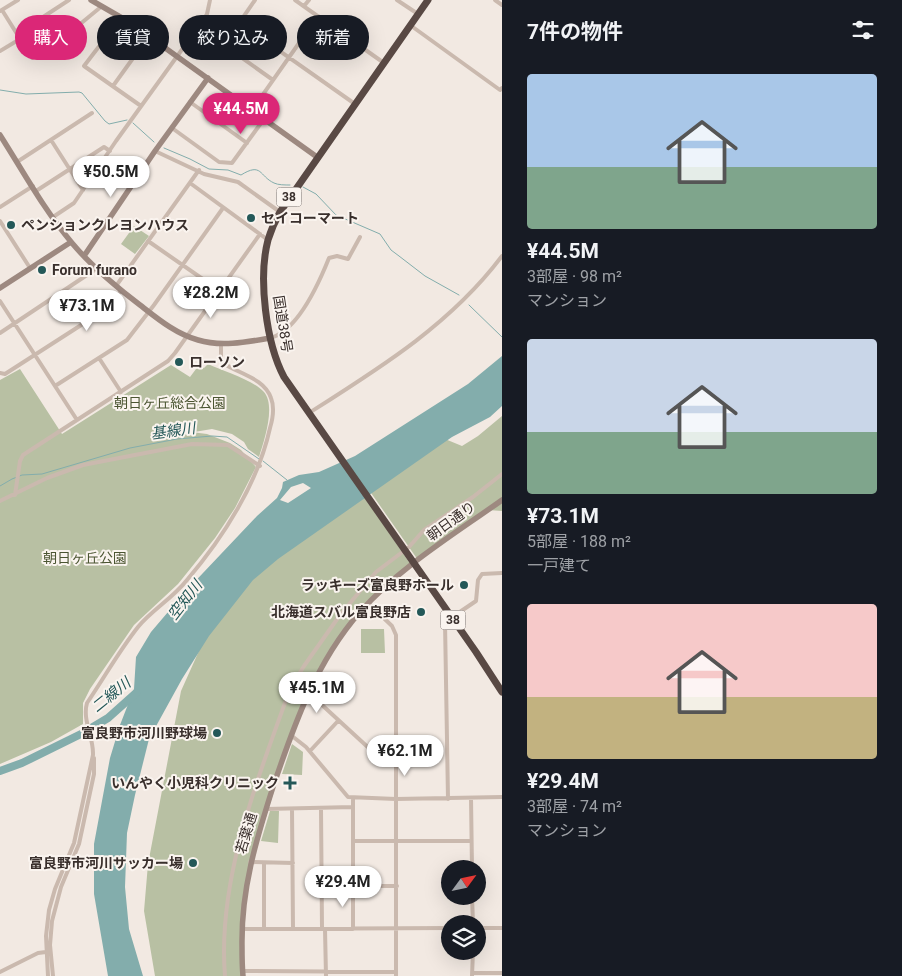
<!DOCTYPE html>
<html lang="ja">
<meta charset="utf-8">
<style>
:root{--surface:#171b24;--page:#242831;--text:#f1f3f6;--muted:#9ea1a6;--accent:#db2777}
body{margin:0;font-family:Roboto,"Noto Sans JP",sans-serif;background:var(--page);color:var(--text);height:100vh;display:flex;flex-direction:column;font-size:19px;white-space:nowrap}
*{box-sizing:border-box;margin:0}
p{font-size:16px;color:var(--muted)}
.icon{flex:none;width:28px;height:28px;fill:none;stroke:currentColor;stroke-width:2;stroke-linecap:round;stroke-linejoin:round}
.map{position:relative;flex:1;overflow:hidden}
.drawer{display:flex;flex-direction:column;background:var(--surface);width:400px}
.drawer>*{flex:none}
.banner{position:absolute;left:15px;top:15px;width:411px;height:45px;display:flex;gap:10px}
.needle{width:32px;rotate:57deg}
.buttons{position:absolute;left:441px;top:860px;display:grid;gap:10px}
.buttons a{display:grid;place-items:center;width:45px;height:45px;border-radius:50%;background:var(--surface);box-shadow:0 5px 20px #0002;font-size:25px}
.price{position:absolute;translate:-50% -42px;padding:0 11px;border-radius:18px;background:#fff;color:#222;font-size:16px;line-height:32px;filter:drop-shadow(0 1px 2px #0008)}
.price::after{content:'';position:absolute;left:50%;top:30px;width:15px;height:11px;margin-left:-8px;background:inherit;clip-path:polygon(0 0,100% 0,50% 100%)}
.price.on{background:var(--accent);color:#fff}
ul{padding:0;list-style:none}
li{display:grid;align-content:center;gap:10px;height:265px;padding:0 25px}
li span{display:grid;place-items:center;height:155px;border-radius:5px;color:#555}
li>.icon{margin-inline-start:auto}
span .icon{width:90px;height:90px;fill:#fffc;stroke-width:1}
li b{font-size:21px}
h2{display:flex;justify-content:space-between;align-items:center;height:60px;padding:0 25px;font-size:21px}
.chip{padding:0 18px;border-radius:22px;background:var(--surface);box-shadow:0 5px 20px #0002;font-size:18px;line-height:45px}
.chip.on{background:var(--accent);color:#fff}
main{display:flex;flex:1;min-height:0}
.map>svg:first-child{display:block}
</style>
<main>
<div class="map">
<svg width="502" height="976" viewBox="0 0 502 976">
<rect width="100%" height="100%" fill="#f2e9e2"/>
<path fill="#b8c0a3" d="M134,226L149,236L135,254L121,244Z
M208,364C223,371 253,380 264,392C276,406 264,441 259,457L248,449L244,442L232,434L212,429L158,438L191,432L207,434L230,443L241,450L256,467L235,508L215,538L178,584L134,625L90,689L83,703V724L51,742L0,764V380L20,369L62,434L171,365L190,377L199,365L204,368Z
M502,416V511L488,510L418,560L369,490L445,439L462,446L478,436Z
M363,495L411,565L361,611L322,666L285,754L246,884L243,976H155L144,911L148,864L181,691L207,633L264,566Z
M361,629H384L385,653H361Z
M292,744L303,752L302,775L282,774Z
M270,811H279L278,843L261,841Z"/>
<path fill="#83adac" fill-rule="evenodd" d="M502,356V406L490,417L452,437L278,559L253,580L209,636L182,679L149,739L135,795L127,833L125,887L129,929L143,976H108L94,894V844L110,758L120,725L134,689L136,657L151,632L185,592L257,516L277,498L282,488L283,482L299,475L319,472L355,456L468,384ZM303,483L311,488L288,503L280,500L291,487Z"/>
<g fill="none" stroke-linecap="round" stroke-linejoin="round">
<path stroke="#83adac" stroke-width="1" d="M0,90L26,94L79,92L82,93L105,121L109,124L127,120
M133,123L154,142
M164,148L190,159L209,169L228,170L241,175C262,162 259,176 274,183C278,185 285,185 290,185
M303,187L316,194L336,215L380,234L391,250L399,256L425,276L459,295
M469,305L502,337
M263,461L287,480
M0,486L12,479L22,475L42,474L130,448L177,439L212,436L227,437L259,459"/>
<path stroke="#83adac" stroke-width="8" d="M0,771L22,763L83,733L108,718L136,693"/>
<path stroke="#cab9ae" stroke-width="4" d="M255,0L224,45L273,80
M295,0L384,63
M397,0L418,14
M495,0L502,5
M304,6L309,0
M2,10L32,58L62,39L102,6
M0,11L18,0
M129,22L107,36L84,66L141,106
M240,23L355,104
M410,25L500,90L502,88
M17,34L69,0
M0,51L20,39
M113,86L149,36
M190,102L247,143
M252,110L318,16
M172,128L219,162L232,163L264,119
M51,140L83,190
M155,151L204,174L238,182L280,212
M17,162L92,113
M190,183L268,240
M36,191L104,147L110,151
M0,207L33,186
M53,217L74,203L116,141L204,19L207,14L210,0
M0,221L30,268
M148,241L220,291
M116,286L199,170
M0,301L77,420
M0,333L96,269
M270,338C298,331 319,283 329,258L337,256L348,259L360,237
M99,358L121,392
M0,373L5,374L103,311L121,291
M55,386L127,340L154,305L223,208
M309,413C380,368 451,324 502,256
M15,495L20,461L23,455L168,361L175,353L260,234
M0,501L47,478L83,465L192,444L228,445L260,466
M368,603L392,626L396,635V976
M309,693L372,751L380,755H396
M292,736L306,747L348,797L396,799L502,797
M310,751L338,721
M353,798V929
M471,798L472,869
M448,799L445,622L476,601L478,580L482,574L502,573
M266,809L353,807
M292,809L293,929
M321,809L322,929
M353,841H471
M250,862L293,863
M264,863V929
M352,886H397
M472,896L473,924
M478,928H502
M242,929L450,928
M325,929L326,976
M243,971L396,972
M0,972L38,953L46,952
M472,973H502
M48,976L46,936L49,910L55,889L74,843L93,755C94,738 82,720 87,703C104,678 119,651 138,627C152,610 173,598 187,580C223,538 258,483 270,428C273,418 275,408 271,398C264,378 239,374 223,363L221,360V343
M53,976L50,945L52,921L61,887L79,844L94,774V758
M225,976C217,880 258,778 290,689L304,666L340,615L376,572L409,547L424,530L473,497L502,474
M472,976L473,951"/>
<path stroke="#9d8980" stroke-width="5.5" d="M91,0L129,22L317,157
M0,135C23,171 44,210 72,243C92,267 115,286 140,305C158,319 176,334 198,340C221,347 247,342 270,338
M84,256L155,151L208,78
M0,288L71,242
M243,976C242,966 242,956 242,946C241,890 256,840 273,787C294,725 316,662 360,612C400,567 453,535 502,500"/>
<path stroke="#594944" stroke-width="7" d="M428,0L280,212C275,221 271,230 268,240C258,278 266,343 284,377L476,652L502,692"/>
</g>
<g fill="#245858" stroke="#faf4ef" stroke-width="2">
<circle cx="251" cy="218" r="5"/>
<circle cx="11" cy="225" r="5"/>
<circle cx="42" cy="270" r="5"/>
<circle cx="179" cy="362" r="5"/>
<circle cx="464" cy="585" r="5"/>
<circle cx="421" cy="612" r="5"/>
<circle cx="217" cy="733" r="5"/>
<path d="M287.5 775.5h5v5h5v5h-5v5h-5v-5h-5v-5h5z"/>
<circle cx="193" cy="863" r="5"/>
</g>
<g text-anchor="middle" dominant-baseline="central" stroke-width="4" stroke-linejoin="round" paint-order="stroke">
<g fill="#faf4ef" stroke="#736a66" stroke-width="1">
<rect x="276.5" y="187.5" width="25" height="19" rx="4"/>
<rect x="440.5" y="610.5" width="25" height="19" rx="4"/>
</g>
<g font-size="12" font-weight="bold" fill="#392f2c">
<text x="289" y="197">38</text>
<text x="453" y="620">38</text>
</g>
<g font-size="14" font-weight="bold" fill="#392f2c" stroke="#faf4ef" text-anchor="end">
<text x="261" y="218" text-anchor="start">セイコーマート</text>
<text x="21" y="225" text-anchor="start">ペンションクレヨンハウス</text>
<text x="52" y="270" text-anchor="start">Forum furano</text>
<text x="189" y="362" text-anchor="start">ローソン</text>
<text x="454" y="585">ラッキーズ富良野ホール</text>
<text x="411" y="612">北海道スバル富良野店</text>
<text x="207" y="733">富良野市河川野球場</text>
<text x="279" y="783">いんやく小児科クリニック</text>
<text x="183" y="863">富良野市河川サッカー場</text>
</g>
<g font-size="14" fill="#392f2c" stroke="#faf4ef">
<text transform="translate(283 324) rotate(81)">国道38号</text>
<text transform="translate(451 521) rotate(-36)">朝日通り</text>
<text transform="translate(246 833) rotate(-73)">若葉通</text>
</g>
<g font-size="14" fill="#4b5532" stroke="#faf4ef">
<text x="170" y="403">朝日ヶ丘総合公園</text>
<text x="85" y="558">朝日ヶ丘公園</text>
</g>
<g font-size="15" font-style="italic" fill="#245858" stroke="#faf4ef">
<text transform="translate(173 431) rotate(-8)">基線川</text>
<text transform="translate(185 600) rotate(-52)">空知川</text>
<text transform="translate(111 695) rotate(-39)">二線川</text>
</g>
</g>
</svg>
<div class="buttons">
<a><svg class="needle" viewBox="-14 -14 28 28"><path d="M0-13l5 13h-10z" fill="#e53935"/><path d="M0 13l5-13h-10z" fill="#9ea1a6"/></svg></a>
<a><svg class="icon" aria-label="layers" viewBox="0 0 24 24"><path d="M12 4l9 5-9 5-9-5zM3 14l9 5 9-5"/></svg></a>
</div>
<b class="price on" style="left:241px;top:135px">¥44.5M</b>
<b class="price" style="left:111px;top:198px">¥50.5M</b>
<b class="price" style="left:211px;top:319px">¥28.2M</b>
<b class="price" style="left:87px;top:332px">¥73.1M</b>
<b class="price" style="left:317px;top:714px">¥45.1M</b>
<b class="price" style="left:405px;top:777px">¥62.1M</b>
<b class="price" style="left:343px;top:908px">¥29.4M</b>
<div class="banner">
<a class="chip on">購入</a>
<a class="chip">賃貸</a>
<a class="chip">絞り込み</a>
<a class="chip">新着</a>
</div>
</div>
<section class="drawer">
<h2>7件の物件<svg class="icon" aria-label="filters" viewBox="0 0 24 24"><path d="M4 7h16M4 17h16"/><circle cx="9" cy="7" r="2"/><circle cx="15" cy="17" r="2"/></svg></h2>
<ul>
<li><span style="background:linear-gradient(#a9c7e8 60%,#7fa58c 0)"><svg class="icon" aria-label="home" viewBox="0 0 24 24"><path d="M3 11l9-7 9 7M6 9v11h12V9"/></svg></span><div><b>¥44.5M</b><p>3部屋 · 98 m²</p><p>マンション</p></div></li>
<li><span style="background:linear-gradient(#c9d6e8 60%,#7fa58c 0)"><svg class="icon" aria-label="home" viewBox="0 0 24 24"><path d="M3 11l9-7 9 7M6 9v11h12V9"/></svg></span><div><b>¥73.1M</b><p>5部屋 · 188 m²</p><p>一戸建て</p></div></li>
<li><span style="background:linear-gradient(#f6c9c9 60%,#c2b280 0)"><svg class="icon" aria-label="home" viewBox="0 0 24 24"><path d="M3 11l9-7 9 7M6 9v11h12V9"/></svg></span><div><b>¥29.4M</b><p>3部屋 · 74 m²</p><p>マンション</p></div></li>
</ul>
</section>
</main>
